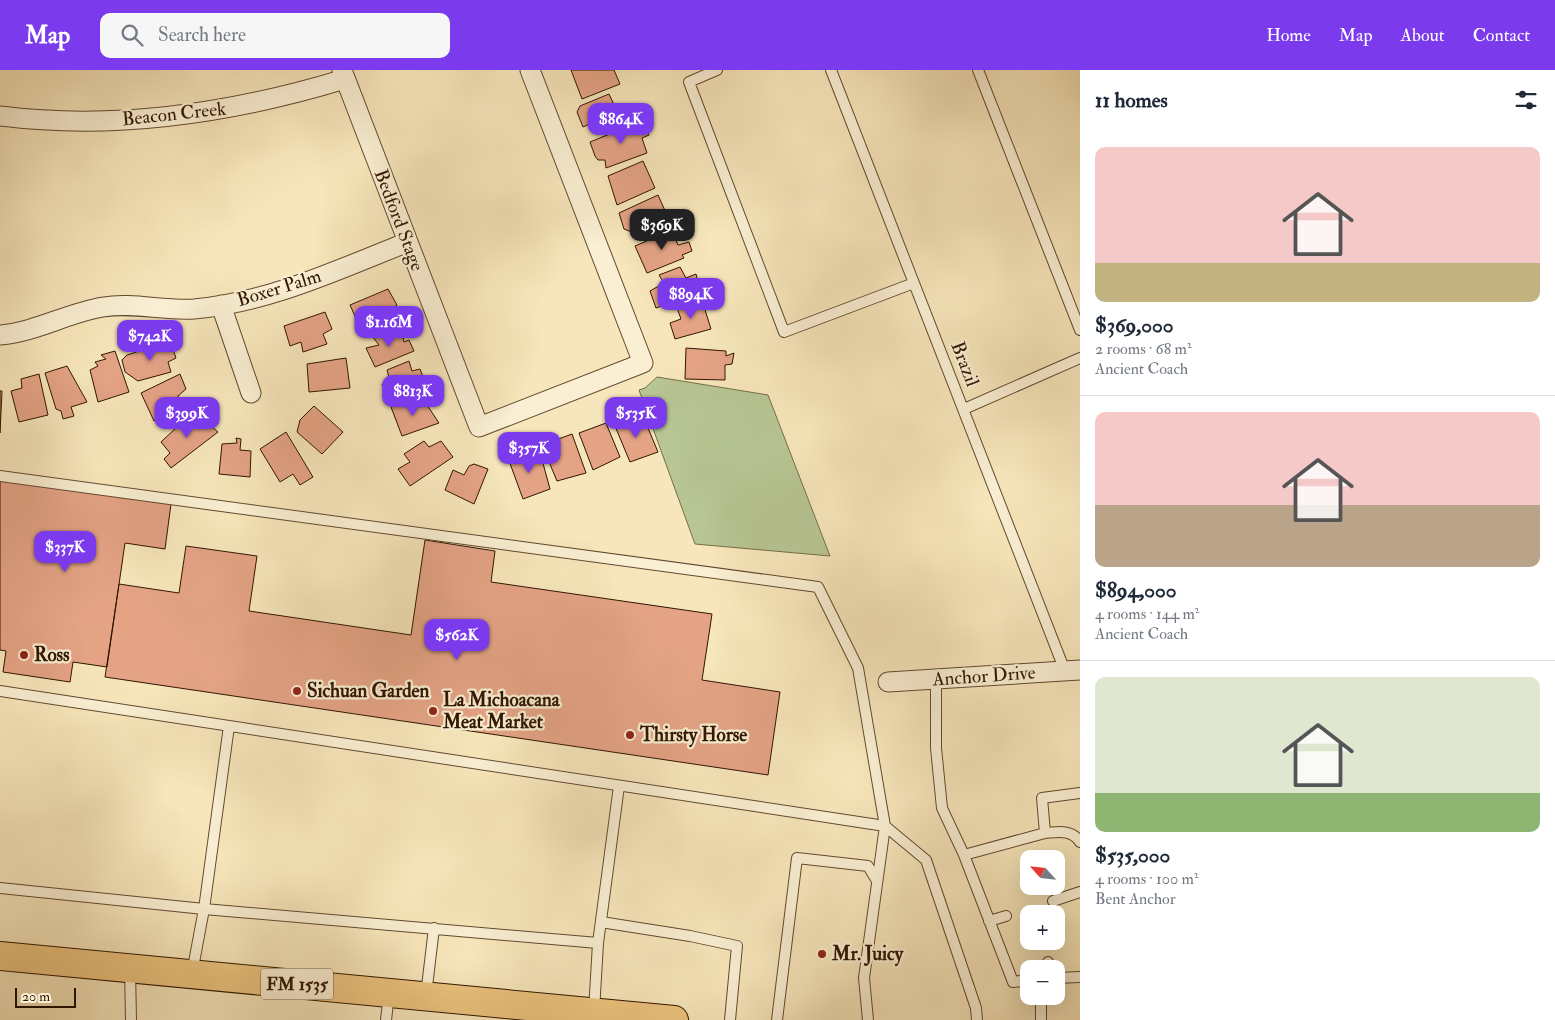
<!DOCTYPE html>
<meta charset="utf-8">
<style>
:root{--surface:#fff;--page:#f6f6f7;--text:#1f2937;--muted:#747a83;--line:#e0e1e3;--accent:#7c3aed}
body{margin:0;font-family:"IM FELL Double Pica",serif;background:var(--page);color:var(--text);height:100vh;display:flex;flex-direction:column;font-size:19px;white-space:nowrap}
*{box-sizing:border-box;margin:0}
p{font-size:16px;color:var(--muted)}
.icon{flex:none;width:28px;height:28px;fill:none;stroke:currentColor;stroke-width:2;stroke-linecap:round;stroke-linejoin:round}
.map{position:relative;flex:1;overflow:hidden}
.sheet{display:flex;flex-direction:column;background:var(--surface);width:475px}
.sheet>*{flex:none}
.needle{width:32px;rotate:297deg}
.controls{position:absolute;left:1020px;top:780px;display:grid;gap:10px}
.controls a{display:grid;place-items:center;width:45px;height:45px;border-radius:10px;background:var(--surface);box-shadow:0 5px 20px #0002;font-size:25px}
.scale{position:absolute;left:15px;bottom:12px;width:61px;box-sizing:border-box;padding-left:5px;border:2px solid #301500;border-top:0;font-size:14px;line-height:18px;white-space:nowrap;color:#301500;-webkit-text-stroke:4px #faefd3;paint-order:stroke}
.price{position:absolute;translate:-50% -42px;padding:0 11px;border-radius:10px;background:var(--accent);color:#fff;font-size:16px;line-height:32px;filter:drop-shadow(0 1px 2px #0008)}
.price::after{content:'';position:absolute;left:50%;top:30px;width:15px;height:11px;margin-left:-8px;background:inherit;clip-path:polygon(0 0,100% 0,50% 100%)}
.price.active{background:#222;color:#fff}
ul{padding:0;list-style:none}
li{display:grid;align-content:center;gap:10px;height:265px;padding:0 15px}
li+li{border-top:1px solid var(--line)}
li span{display:grid;place-items:center;height:155px;border-radius:10px;color:#555}
li>.icon{margin-inline-start:auto}
span .icon{width:90px;height:90px;fill:#fffc;stroke-width:1}
li b{font-size:21px}
h2{display:flex;justify-content:space-between;align-items:center;height:60px;padding:0 15px;font-size:21px}
header{display:flex;align-items:center;gap:30px;box-sizing:border-box;height:70px;padding:0 25px;background:var(--accent);color:#fff}
header strong{font-size:24px}
nav{display:flex;gap:28px;margin-inline-start:auto;font-size:18px}
.search{width:350px;height:45px;background:var(--page);display:flex;align-items:center;gap:12px;box-sizing:border-box;padding:0 18px;border-radius:10px;color:var(--muted);font-size:19px}
main{display:flex;flex:1;min-height:0}
.map>svg:first-child{display:block}
</style>
<header>
<strong>Map</strong>
<div class="search"><svg class="icon" aria-label="search" viewBox="0 0 24 24"><circle cx="10" cy="10" r="6"/><path d="M15 15l6 6"/></svg>Search here</div>
<nav><a>Home</a><a>Map</a><a>About</a><a>Contact</a></nav>
</header>
<main>
<div class="map">
<svg width="1080" height="950" viewBox="0 0 1080 950">
<rect width="100%" height="100%" fill="#f7e6bb"/>
<filter id="stains"><feTurbulence type="fractalNoise" baseFrequency=".004" numOctaves="4"/><feColorMatrix values="0 0 0 0 .2 0 0 0 0 .09 0 0 0 0 .02 0 0 0 .5 -.17"/></filter>
<radialGradient id="worn" r=".72"><stop offset=".6" stop-color="#630" stop-opacity="0"/><stop offset="1" stop-color="#630" stop-opacity=".3"/></radialGradient>
<path fill="#b7c694" stroke="#746e4a" d="M657,307L768,325L830,486L695,474L639,320L645,318Z"/>
<path fill="#e4a385" stroke="#301500" d="M571,0H614L620,14L582,29Z
M609,24L622,52L598,62L594,52L583,57L577,42L580,36Z
M634,54L637,57L644,54L649,65L642,68L647,83L606,98L605,90H598L595,86L590,72Z
M643,91L655,118L617,135L608,106Z
M658,125L671,154L639,165L624,159L619,143Z
M672,160L678,175L689,172L692,181L682,185L684,188L647,203L635,176Z
M680,197L686,208L696,204L701,222L656,238L650,221L664,213L659,205Z
M388,219L397,235L389,240L393,250L372,259L368,249L358,253L350,235Z
M702,230L711,259L675,269L670,253L681,249L677,238Z
M325,242L332,259L323,264L327,274L303,282L301,272L290,276L284,256Z
M395,258L397,267L403,265L404,272L409,270L414,281L375,297L366,278L379,275L372,266Z
M170,271L176,288L168,292L171,302L138,311L125,302L122,290L127,285Z
M686,278L726,281V286L734,283L732,294L725,295V310L685,309Z
M115,281L129,322L98,332L90,300L98,296L95,292L106,289L101,285Z
M346,288L350,318L309,322L307,294Z
M409,291L412,301L420,299L427,317L389,331L382,314L390,311L387,300Z
M67,296L87,332L71,337L74,346L63,349L61,341L56,339L45,303Z
M39,304L48,345L19,352L11,321L22,318L21,309Z
M180,304L186,319L178,326L182,338L154,351L141,323Z
M0,321H2L0,363Z
M417,328L420,337L427,335L439,353L402,366L391,337Z
M314,336L343,362L322,384L297,362L300,350Z
M191,344L201,347L218,362L171,398L164,389L170,383L161,372Z
M643,346L658,382L630,392L615,356L631,349Z
M606,353L620,387L593,400L579,363Z
M286,362L313,407L300,415L293,404L280,412L260,379Z
M572,364L586,403L557,411L542,375Z
M236,368L241,369L240,380L251,381L250,407L219,404L222,374L237,373Z
M424,371L429,377L441,371L453,387L410,416L398,399L410,392L404,384Z
M528,380L530,388L541,386L550,419L523,429L508,388Z
M474,394L488,399L474,434L445,420L453,400L464,405L469,396Z
M0,409L171,434L165,479L125,473L107,597L73,592L70,612L3,602L6,581L0,580Z
M425,470L495,481L491,512L712,544L702,610L780,622L768,705L105,607L119,514L179,523L186,476L257,486L249,541L411,565Z"/>
<g fill="none" stroke-linecap="round" stroke-linejoin="round">
<g stroke="#62492f" stroke-width="12">
<path id="lane" d="M717,0L689,12L784,262L914,213
M831,0L1065,601
M978,0L1080,260
M964,339L1080,288
M0,406L818,517L858,598L885,756L0,621
M936,609V678L942,738L964,785
M885,756L926,790L976,938L977,950
M1045,763C1058,762 1072,759 1080,772
M0,818L204,839L598,873
M1053,831L1080,822
M989,851L1006,846
M601,852L690,866L737,876L730,950
M1048,892L1050,899
M130,899L131,950
M192,903L204,839L229,656
M1056,908L1080,907
M1029,910L1013,912L964,785L1045,763L1042,728L1080,723
M426,925L434,858
M1041,926V950
M594,941L598,873L619,716
M386,950L389,924
M777,950L797,788L868,796L877,811
M868,950L864,908L885,756"/>
</g>
<g stroke="#62492f" stroke-width="21">
<path id="street" d="M342,0L479,357L643,293L530,0
M0,46C117,61 233,43 345,9
M221,235L251,323
M0,265C36,262 67,243 103,237C133,232 163,241 194,239C270,232 337,200 408,172
M888,612L1080,600"/>
</g>
<g stroke="#301500" stroke-width="30">
<path id="primary" d="M0,886L674,950"/>
</g>
<use href="#lane" stroke="#faefd3" stroke-width="10"/>
<use href="#street" stroke="#faefd3" stroke-width="19"/>
<use href="#primary" stroke="#ecc37e" stroke-width="28"/>
</g>
<g fill="#8f2418" stroke="#faefd3" stroke-width="2">
<circle cx="24" cy="585" r="5"/>
<circle cx="297" cy="621" r="5"/>
<circle cx="433" cy="641" r="5"/>
<circle cx="630" cy="665" r="5"/>
<circle cx="822" cy="884" r="5"/>
</g>
<g text-anchor="middle" dominant-baseline="central" stroke-width="4.5" stroke-linejoin="round" paint-order="stroke">
<rect fill="#faefd3" stroke="#6d563f" stroke-width="1" x="261" y="898.5" width="72" height="31" rx="4"/>
<g font-size="18" font-weight="bold" fill="#301500">
<text x="297" y="914">FM 1535</text>
</g>
<g font-size="19" fill="#301500" stroke="#faefd3">
<text transform="translate(174 44) rotate(-6)">Beacon Creek</text>
<text transform="translate(399 150) rotate(69)">Bedford Stage</text>
<text transform="translate(279 218) rotate(-17)">Boxer Palm</text>
<text transform="translate(965 294) rotate(69)">Brazil</text>
<text transform="translate(984 606) rotate(-4)">Anchor Drive</text>
</g>
<g font-size="19" font-weight="bold" fill="#301500" stroke="#faefd3" text-anchor="start">
<text x="34" y="585">Ross</text>
<text x="307" y="621">Sichuan Garden</text>
<text x="443" y="630">La Michoacana<tspan x="443" dy="22">Meat Market</tspan></text>
<text x="640" y="665">Thirsty Horse</text>
<text x="832" y="884">Mr. Juicy</text>
</g>
</g>
<rect width="100%" height="100%" filter="url(#stains)"/>
<rect width="100%" height="100%" fill="url(#worn)"/>
</svg>
<div class="controls">
<a><svg class="needle" viewBox="-14 -14 28 28"><path d="M0-13l5 13h-10z" fill="#e53935"/><path d="M0 13l5-13h-10z" fill="#747a83"/></svg></a>
<a>+</a>
<a>−</a>
</div>
<div class="scale">20 m</div>
<b class="price" style="left:621px;top:75px">$864K</b>
<b class="price active" style="left:662px;top:181px">$369K</b>
<b class="price" style="left:691px;top:250px">$894K</b>
<b class="price" style="left:389px;top:278px">$1.16M</b>
<b class="price" style="left:150px;top:292px">$742K</b>
<b class="price" style="left:413px;top:347px">$813K</b>
<b class="price" style="left:187px;top:369px">$399K</b>
<b class="price" style="left:636px;top:369px">$535K</b>
<b class="price" style="left:529px;top:404px">$357K</b>
<b class="price" style="left:65px;top:503px">$337K</b>
<b class="price" style="left:457px;top:591px">$562K</b>
</div>
<section class="sheet">
<h2>11 homes<svg class="icon" aria-label="filters" viewBox="0 0 24 24"><path d="M4 7h16M4 17h16"/><circle cx="9" cy="7" r="2"/><circle cx="15" cy="17" r="2"/></svg></h2>
<ul>
<li><span style="background:linear-gradient(#f6c9c9 75%,#c2b280 0)"><svg class="icon" aria-label="home" viewBox="0 0 24 24"><path d="M3 11l9-7 9 7M6 9v11h12V9"/></svg></span><div><b>$369,000</b><p>2 rooms · 68 m²</p><p>Ancient Coach</p></div></li>
<li><span style="background:linear-gradient(#f6c9c9 60%,#b9a48a 0)"><svg class="icon" aria-label="home" viewBox="0 0 24 24"><path d="M3 11l9-7 9 7M6 9v11h12V9"/></svg></span><div><b>$894,000</b><p>4 rooms · 144 m²</p><p>Ancient Coach</p></div></li>
<li><span style="background:linear-gradient(#dfe7d0 75%,#8fb573 0)"><svg class="icon" aria-label="home" viewBox="0 0 24 24"><path d="M3 11l9-7 9 7M6 9v11h12V9"/></svg></span><div><b>$535,000</b><p>4 rooms · 100 m²</p><p>Bent Anchor</p></div></li>
</ul>
</section>
</main>
